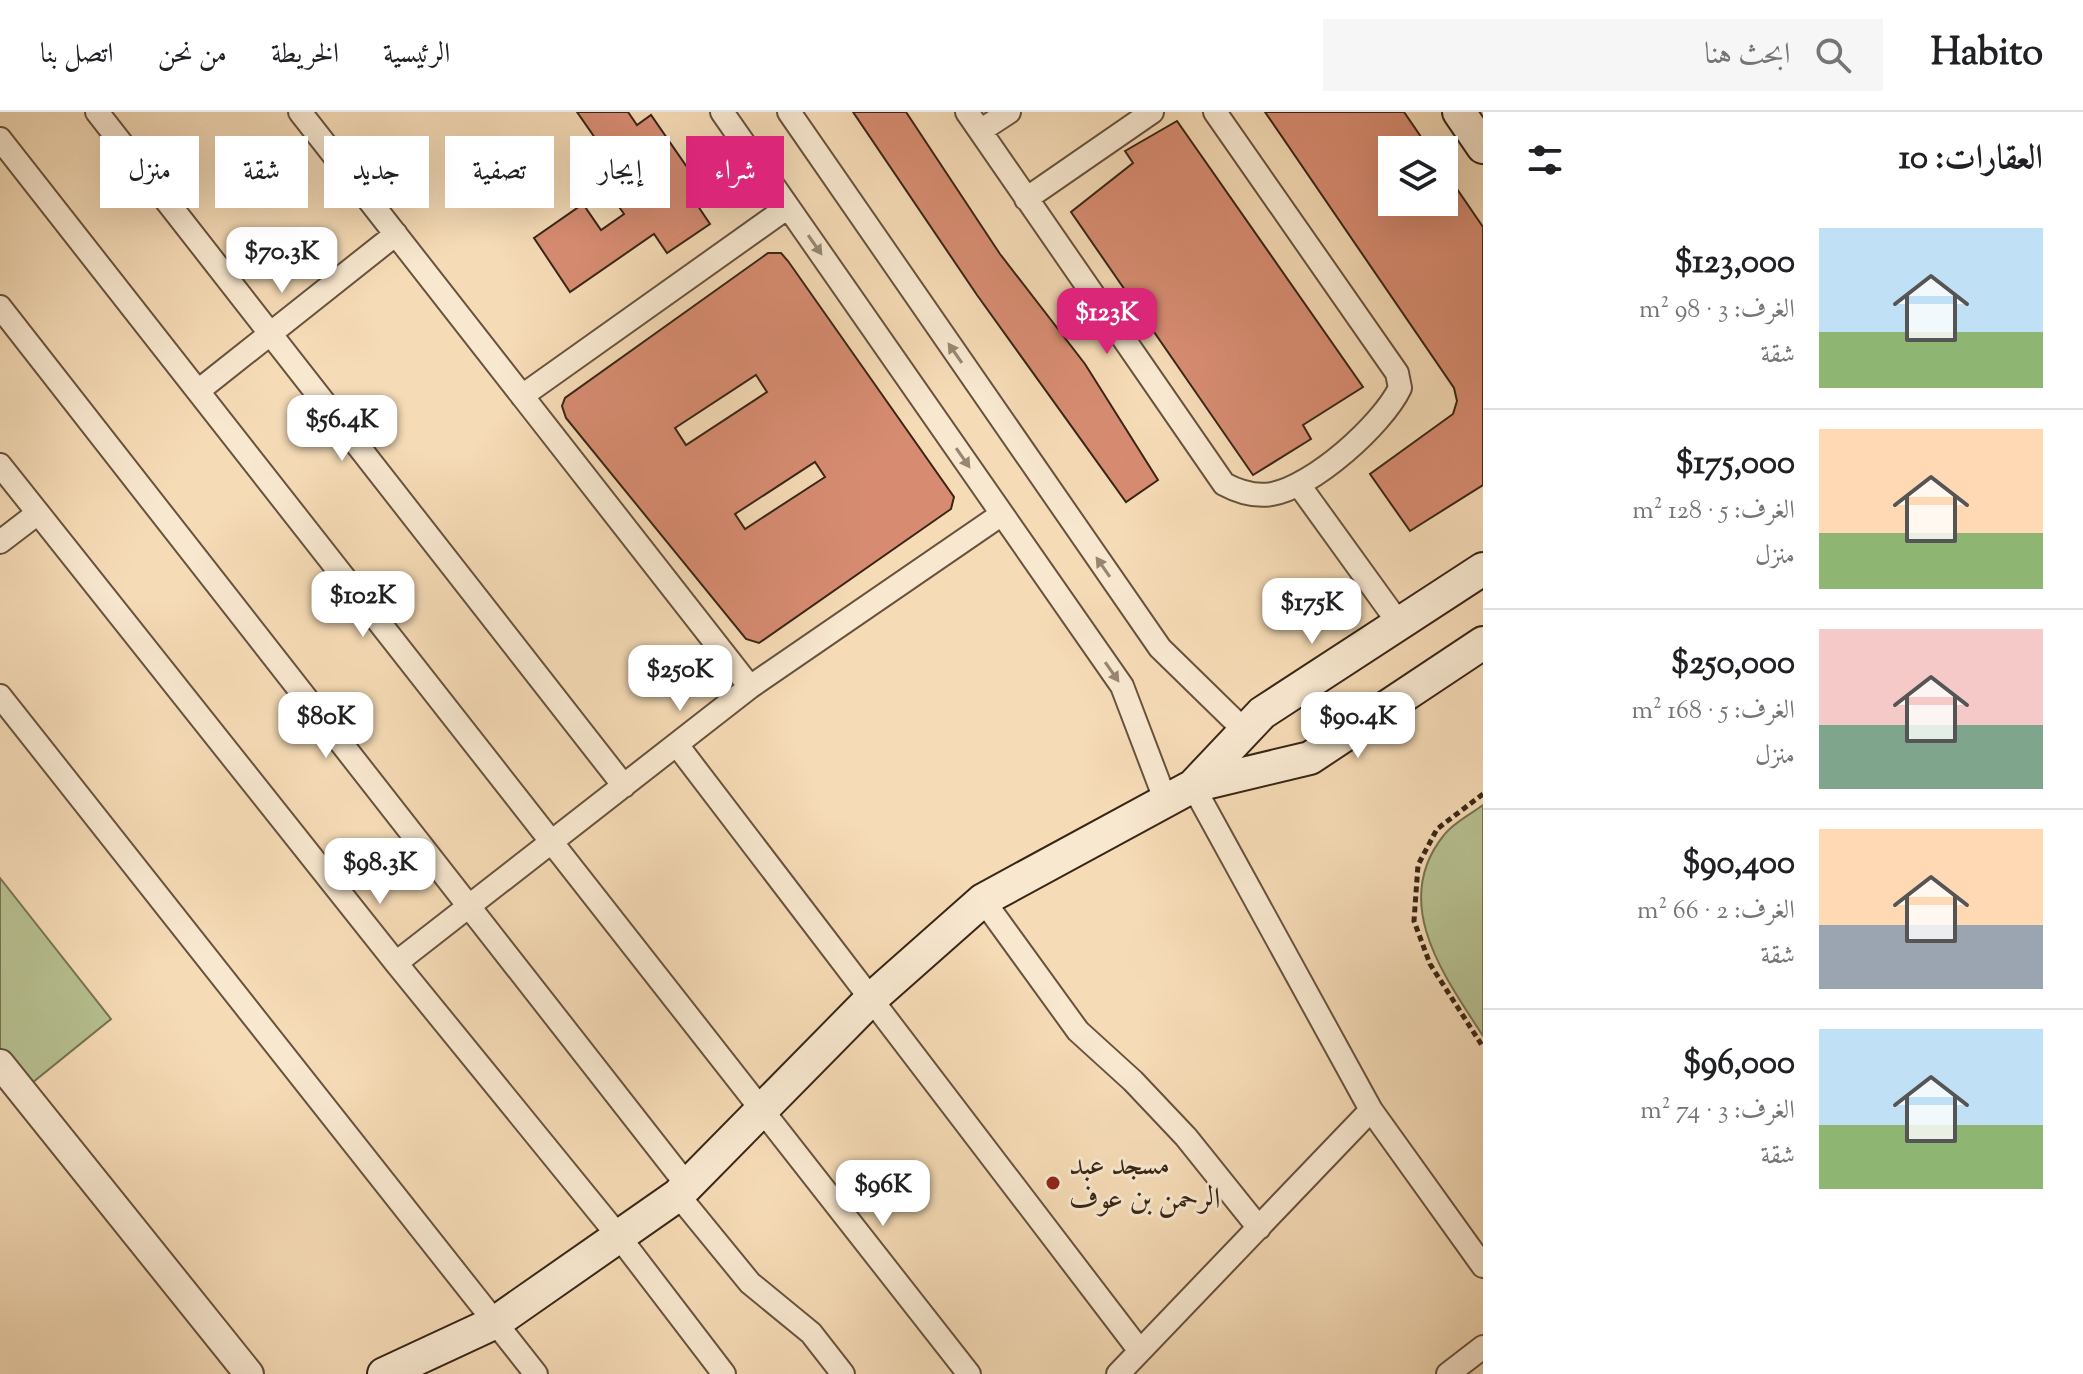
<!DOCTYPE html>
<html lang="ar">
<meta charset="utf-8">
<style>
:root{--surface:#fff;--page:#f6f6f6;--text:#202124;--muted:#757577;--line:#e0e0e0;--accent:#db2777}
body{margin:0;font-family:"Sorts Mill Goudy",Amiri,serif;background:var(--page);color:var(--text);direction:rtl;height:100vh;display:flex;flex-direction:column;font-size:30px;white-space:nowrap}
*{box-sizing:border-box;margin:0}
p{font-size:26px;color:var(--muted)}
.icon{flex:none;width:44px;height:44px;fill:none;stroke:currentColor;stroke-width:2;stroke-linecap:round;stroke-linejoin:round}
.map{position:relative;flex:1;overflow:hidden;direction:ltr}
.sheet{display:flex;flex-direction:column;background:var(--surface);width:600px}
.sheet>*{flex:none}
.hud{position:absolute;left:24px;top:24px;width:760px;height:72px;direction:rtl;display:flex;gap:16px}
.tools{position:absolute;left:1378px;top:24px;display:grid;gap:16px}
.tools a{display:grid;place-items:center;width:80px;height:80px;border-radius:0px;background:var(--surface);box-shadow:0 8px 32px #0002;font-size:40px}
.price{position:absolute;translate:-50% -68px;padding:0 18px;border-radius:16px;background:#fff;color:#222;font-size:26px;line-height:52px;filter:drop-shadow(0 2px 4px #0008)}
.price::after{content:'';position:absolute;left:50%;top:48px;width:24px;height:18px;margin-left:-12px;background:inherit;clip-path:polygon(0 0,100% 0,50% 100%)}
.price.selected{background:var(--accent);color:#fff}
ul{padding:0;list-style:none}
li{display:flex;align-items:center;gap:24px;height:200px;padding:0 40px}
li+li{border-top:2px solid var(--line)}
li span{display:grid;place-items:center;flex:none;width:224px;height:160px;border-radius:0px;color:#555}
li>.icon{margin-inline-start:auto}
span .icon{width:96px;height:96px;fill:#fffc;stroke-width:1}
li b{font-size:34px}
h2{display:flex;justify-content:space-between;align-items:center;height:96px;padding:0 40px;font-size:34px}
.tag{padding:0 28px;border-radius:0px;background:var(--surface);box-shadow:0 8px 32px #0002;font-size:28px;line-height:72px}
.tag.selected{background:var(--accent);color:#fff}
header{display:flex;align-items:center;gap:48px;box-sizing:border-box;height:112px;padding:0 40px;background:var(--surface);border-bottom:2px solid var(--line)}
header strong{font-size:38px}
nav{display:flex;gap:44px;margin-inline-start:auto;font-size:28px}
.search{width:560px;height:72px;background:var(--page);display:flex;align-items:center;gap:20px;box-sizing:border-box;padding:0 28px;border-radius:0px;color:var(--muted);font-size:30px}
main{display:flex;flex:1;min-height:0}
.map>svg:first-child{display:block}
</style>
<header>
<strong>Habito</strong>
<div class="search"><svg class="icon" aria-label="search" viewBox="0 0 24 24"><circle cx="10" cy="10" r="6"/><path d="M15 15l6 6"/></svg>ابحث هنا</div>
<nav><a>الرئيسية</a><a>الخريطة</a><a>من نحن</a><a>اتصل بنا</a></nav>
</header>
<main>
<section class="sheet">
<h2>العقارات: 10<svg class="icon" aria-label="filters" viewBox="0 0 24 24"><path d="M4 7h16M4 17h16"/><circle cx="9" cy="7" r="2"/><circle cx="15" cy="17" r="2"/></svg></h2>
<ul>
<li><span style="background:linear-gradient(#bfe0f5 65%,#8fb573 0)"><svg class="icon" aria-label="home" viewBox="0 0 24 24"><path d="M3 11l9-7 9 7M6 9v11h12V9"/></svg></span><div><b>$123,000</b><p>الغرف: 3 · 98 m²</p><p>شقة</p></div></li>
<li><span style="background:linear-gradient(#ffd9b3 65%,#8fb573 0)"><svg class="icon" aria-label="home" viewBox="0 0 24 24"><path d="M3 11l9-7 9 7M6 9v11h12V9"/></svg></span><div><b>$175,000</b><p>الغرف: 5 · 128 m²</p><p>منزل</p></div></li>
<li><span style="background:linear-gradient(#f6c9c9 60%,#7fa58c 0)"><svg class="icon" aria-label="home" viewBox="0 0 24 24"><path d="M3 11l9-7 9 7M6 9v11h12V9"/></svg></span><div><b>$250,000</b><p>الغرف: 5 · 168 m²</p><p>منزل</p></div></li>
<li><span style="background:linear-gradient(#ffd9b3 60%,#9aa5b1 0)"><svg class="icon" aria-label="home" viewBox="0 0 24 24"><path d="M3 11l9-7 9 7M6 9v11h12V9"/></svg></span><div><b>$90,400</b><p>الغرف: 2 · 66 m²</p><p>شقة</p></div></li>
<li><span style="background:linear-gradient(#bfe0f5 60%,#8fb573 0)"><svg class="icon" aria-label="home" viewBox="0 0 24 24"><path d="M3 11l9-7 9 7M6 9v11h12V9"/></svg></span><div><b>$96,000</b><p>الغرف: 3 · 74 m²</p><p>شقة</p></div></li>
</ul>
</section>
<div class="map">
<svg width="1483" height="1262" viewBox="0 0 1483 1262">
<rect width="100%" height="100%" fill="#f5dbb6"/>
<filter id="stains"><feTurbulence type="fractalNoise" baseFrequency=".0025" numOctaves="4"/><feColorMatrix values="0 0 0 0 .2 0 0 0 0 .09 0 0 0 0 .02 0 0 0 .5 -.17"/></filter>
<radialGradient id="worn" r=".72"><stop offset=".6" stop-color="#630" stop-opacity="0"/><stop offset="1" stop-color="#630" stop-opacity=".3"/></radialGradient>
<path fill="#b7c192" stroke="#787354" stroke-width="2" d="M1483,693V924C1445,865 1389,791 1444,723C1453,711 1471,702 1483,693Z
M0,766L111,907L22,979L0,952Z"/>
<path fill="#d78c71" stroke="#392516" stroke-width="2" fill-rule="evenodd" d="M577,0H628L637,13L651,3L709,87L698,94L710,112L667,141L654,122L570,180L534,126L583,92L601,118L624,102L586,47L602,36Z
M853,0H906L1000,142L1085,252L1158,368L1126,390L977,183Z
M1265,0H1404L1430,38H1392V90H1444V58L1483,115V373L1410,419L1370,362L1453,302L1457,289L1454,276Z
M1177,9L1363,275L1303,313L1311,327L1253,363L1071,100L1133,51L1125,39Z
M768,141H781L788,149L954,385L951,397L759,531L746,527L566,306L562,294L565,286ZM756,263L767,280L686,333L675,316ZM815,350L825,365L745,417L735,402Z"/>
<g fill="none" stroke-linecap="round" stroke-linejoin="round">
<g stroke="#68523e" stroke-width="26">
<path id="minor" d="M97,0L624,674
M300,0L750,575
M722,0L1122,574L1165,687
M789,0L1160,536L1245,619
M967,0L1224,372C1239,380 1255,385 1272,382C1314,374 1382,313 1400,276L1397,261L1215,0
M980,19L1009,0
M0,27L969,1262
M1026,87L1152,0
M0,195L687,1073
M198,279L396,122
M522,284L788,95
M0,353L396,851L620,1126L724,1262
M1299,373L1398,510
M0,430L38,401
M0,584L536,1262
M677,633L1140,1239
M983,788L1078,919L1133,969L1186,1025L1259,1116
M396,851L750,575L1002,402
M1371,998L1483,1154
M678,1083L750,1171L811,1221L843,1262
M1118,1262L1371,998L1193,674
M1448,1262L1483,1235"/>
</g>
<g stroke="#68523e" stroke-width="32">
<path id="tertiary" d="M0,952L249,1262"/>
</g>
<g stroke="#392516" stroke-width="36">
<path id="secondary" d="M1459,0L1483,35
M1193,674L1262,601L1483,457
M384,1262L496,1210L678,1083L870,888L983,788L1193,674L1310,646L1483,531"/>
</g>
<path stroke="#392516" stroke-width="5" stroke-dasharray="6 4" stroke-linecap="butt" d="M1483,682L1437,717L1418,753L1414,809L1430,852L1483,935"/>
<use href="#minor" stroke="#f8e8d0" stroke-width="22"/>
<use href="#tertiary" stroke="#f8e8d0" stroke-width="28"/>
<use href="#secondary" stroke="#f8e8d0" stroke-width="32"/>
</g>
<defs><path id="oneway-solid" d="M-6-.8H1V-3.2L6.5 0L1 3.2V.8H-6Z" transform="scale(2)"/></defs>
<g fill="#988673">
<use href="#oneway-solid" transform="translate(815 133) rotate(55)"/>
<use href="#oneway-solid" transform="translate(955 241) rotate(-125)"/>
<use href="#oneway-solid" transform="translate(963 346) rotate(55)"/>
<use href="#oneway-solid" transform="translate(1103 455) rotate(-125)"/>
<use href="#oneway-solid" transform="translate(1112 560) rotate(55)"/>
</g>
<circle fill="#8f2418" stroke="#f8e8d0" stroke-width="3" cx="1053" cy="1071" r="8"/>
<g text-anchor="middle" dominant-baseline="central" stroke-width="6" stroke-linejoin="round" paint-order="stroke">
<g font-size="30" fill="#392516" stroke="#f8e8d0" text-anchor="start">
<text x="1069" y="1054">مسجد عبد<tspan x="1069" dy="34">الرحمن بن عوف</tspan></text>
</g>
</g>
<rect width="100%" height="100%" filter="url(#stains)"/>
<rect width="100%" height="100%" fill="url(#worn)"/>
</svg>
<div class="tools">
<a><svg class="icon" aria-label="layers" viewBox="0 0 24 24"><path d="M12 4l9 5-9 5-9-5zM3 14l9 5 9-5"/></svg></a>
</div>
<b class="price" style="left:282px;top:183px">$70.3K</b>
<b class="price selected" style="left:1107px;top:244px">$123K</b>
<b class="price" style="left:342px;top:351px">$56.4K</b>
<b class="price" style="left:363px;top:527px">$102K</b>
<b class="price" style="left:1312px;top:534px">$175K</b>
<b class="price" style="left:680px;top:601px">$250K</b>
<b class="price" style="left:326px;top:648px">$80K</b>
<b class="price" style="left:1358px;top:648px">$90.4K</b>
<b class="price" style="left:380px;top:794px">$98.3K</b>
<b class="price" style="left:883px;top:1116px">$96K</b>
<div class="hud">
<a class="tag selected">شراء</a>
<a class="tag">إيجار</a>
<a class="tag">تصفية</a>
<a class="tag">جديد</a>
<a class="tag">شقة</a>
<a class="tag">منزل</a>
</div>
</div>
</main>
